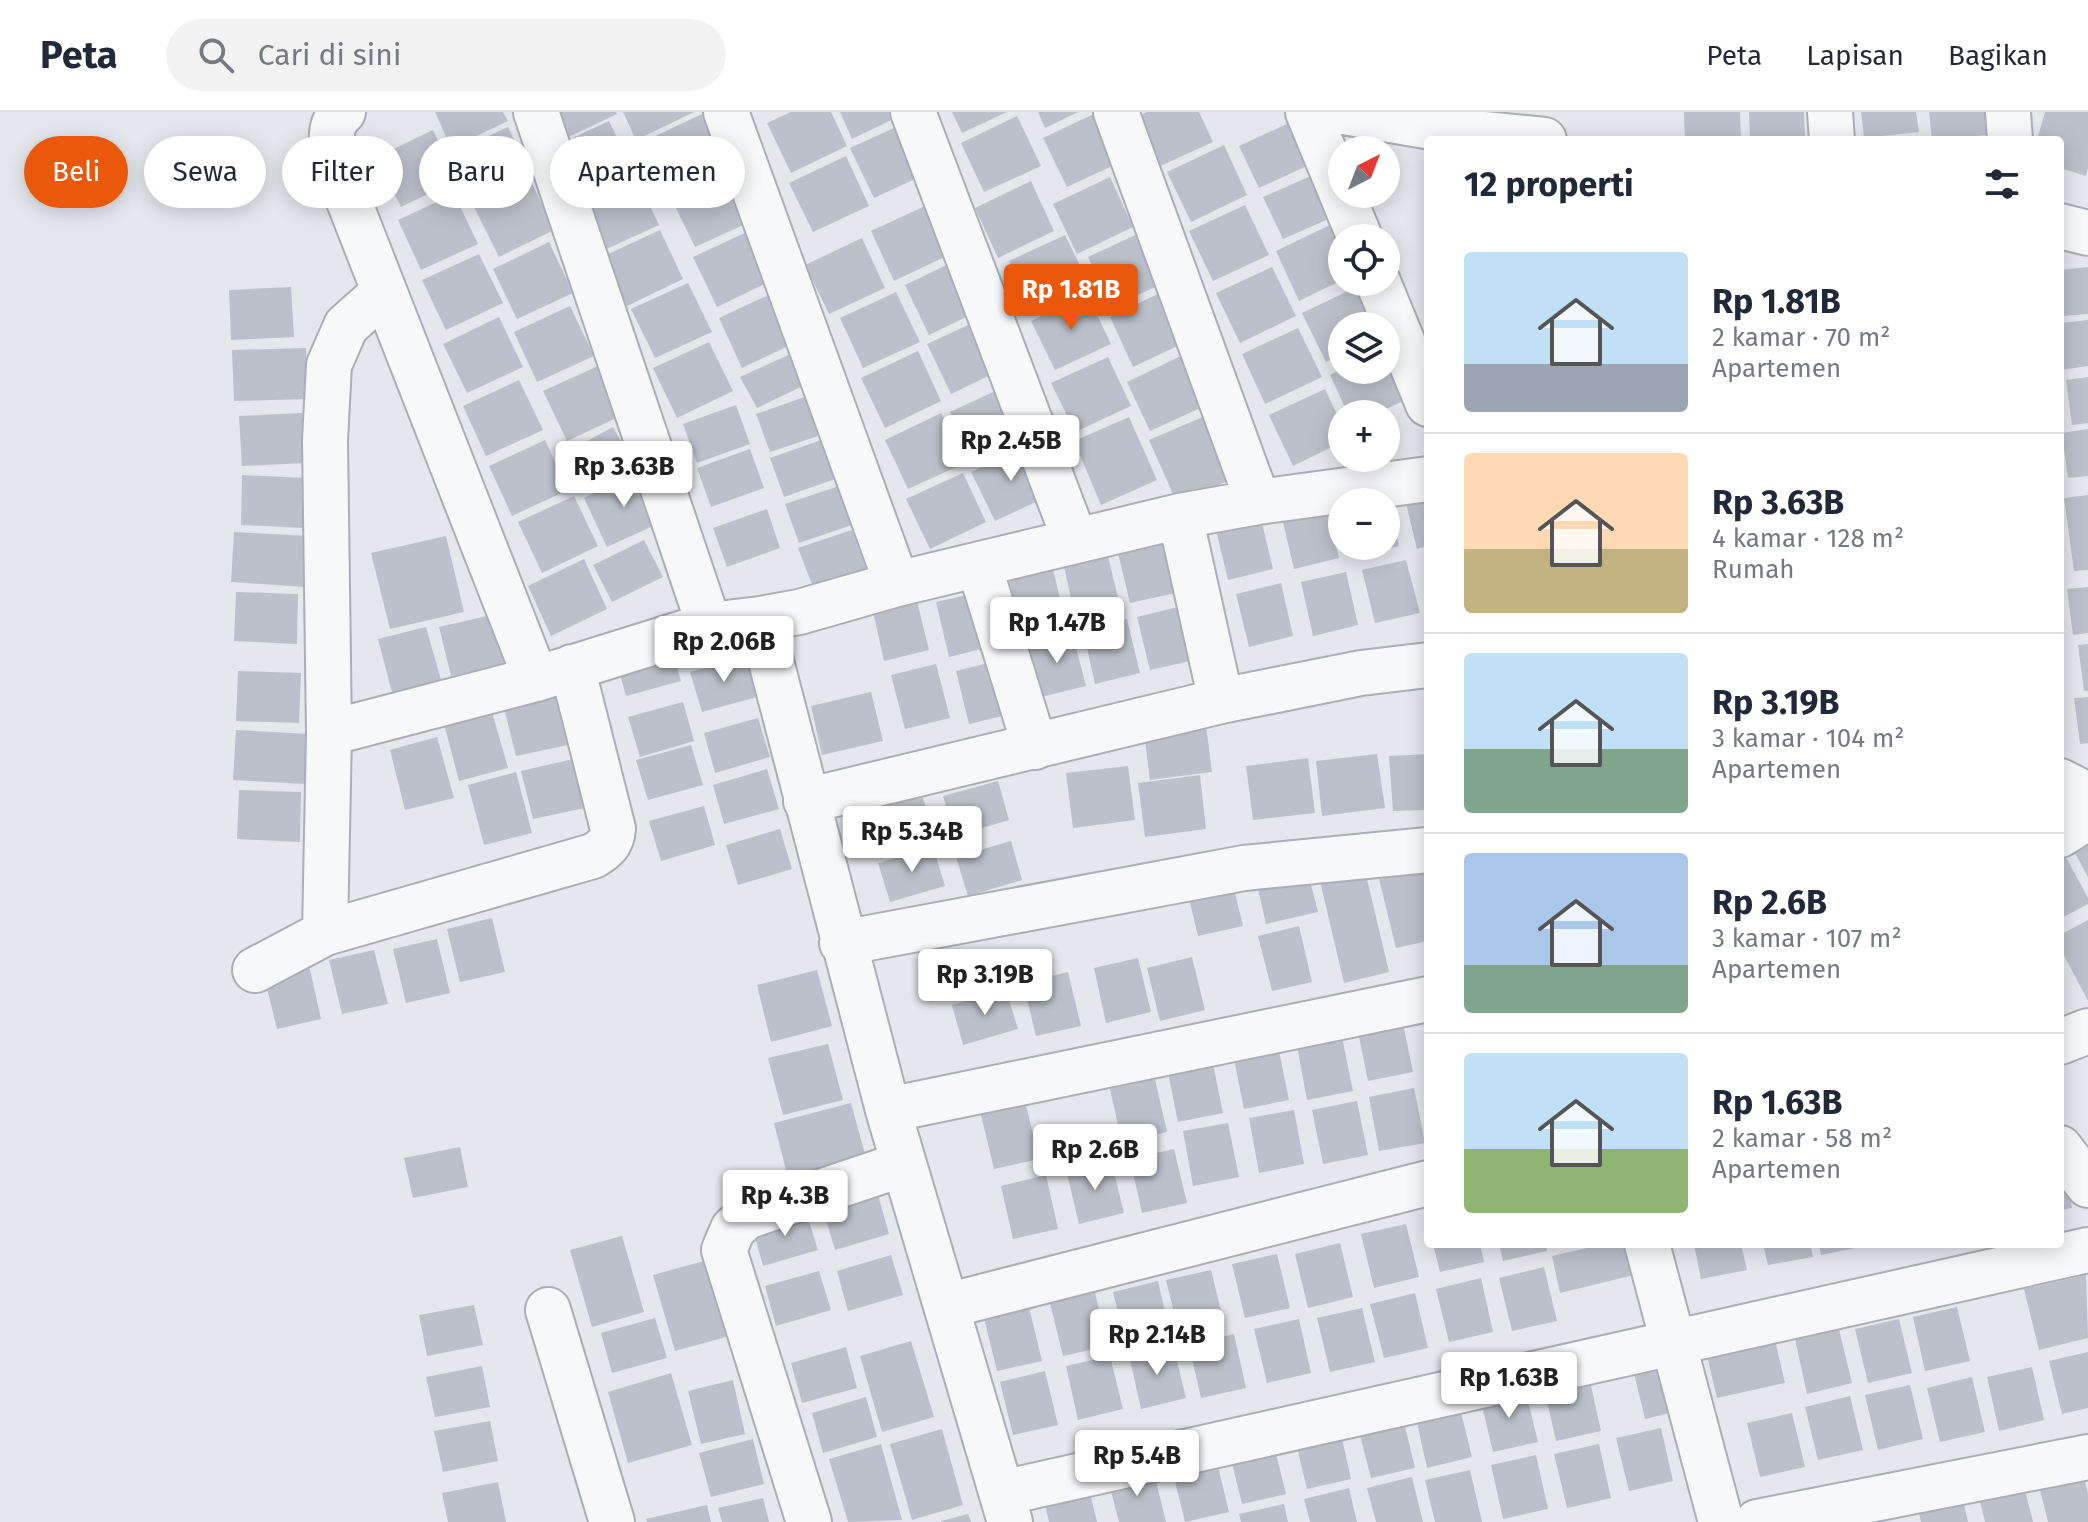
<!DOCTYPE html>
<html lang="id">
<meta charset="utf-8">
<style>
:root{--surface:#fff;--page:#f2f2f3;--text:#1f2937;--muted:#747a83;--line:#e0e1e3;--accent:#ea580c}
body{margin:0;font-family:"Fira Sans",sans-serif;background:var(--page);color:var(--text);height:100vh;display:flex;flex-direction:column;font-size:30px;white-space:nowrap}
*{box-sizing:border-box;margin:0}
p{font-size:26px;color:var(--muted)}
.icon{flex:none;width:44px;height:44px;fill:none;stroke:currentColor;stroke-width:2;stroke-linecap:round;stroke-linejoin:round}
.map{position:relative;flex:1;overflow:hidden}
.drawer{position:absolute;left:1424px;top:24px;width:640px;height:1112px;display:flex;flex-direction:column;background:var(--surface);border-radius:8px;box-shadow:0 4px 20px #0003}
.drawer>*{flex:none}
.hud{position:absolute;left:24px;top:24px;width:760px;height:72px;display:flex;gap:16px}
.needle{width:52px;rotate:42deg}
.controls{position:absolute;left:1328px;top:24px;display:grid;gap:16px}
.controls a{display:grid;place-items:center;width:72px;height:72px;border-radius:50%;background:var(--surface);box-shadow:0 4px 20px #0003;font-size:40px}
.price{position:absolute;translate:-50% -68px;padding:0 18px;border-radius:8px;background:#fff;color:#222;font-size:26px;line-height:52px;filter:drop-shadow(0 2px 4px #0008)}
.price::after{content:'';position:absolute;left:50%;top:48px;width:24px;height:18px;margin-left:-12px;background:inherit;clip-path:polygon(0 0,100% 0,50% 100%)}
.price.selected{background:var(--accent);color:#fff}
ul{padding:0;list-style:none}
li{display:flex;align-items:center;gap:24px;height:200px;padding:0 40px}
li+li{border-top:2px solid var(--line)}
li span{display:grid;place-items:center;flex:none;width:224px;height:160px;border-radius:8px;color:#555}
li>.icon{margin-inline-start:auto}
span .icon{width:96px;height:96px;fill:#fffc;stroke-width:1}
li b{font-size:34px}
h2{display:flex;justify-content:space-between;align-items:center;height:96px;padding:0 40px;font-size:34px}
.chip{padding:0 28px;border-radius:36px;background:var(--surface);box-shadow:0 4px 20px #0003;font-size:28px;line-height:72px}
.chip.selected{background:var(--accent);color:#fff}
header{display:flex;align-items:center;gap:48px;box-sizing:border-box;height:112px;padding:0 40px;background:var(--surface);border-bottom:2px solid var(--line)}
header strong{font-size:38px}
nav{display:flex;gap:44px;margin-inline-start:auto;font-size:28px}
.search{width:560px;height:72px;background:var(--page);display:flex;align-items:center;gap:20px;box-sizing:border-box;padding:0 28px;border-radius:44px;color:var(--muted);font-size:30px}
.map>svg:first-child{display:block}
</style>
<header>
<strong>Peta</strong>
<div class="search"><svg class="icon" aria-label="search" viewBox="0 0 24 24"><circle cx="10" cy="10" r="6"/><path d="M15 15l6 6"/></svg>Cari di sini</div>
<nav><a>Peta</a><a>Lapisan</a><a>Bagikan</a></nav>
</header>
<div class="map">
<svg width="2088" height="1410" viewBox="0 0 2088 1410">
<rect width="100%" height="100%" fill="#e4e7ec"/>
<path fill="#bbc0ca" d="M435,0H503L508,9L451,36Z
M546,0H616L617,2L560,29Z
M623,0H694L636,28Z
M791,0H831L847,34L791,61L767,11Z
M840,0H908L852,27Z
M952,0H1007L962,21Z
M1038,0H1078L1045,16Z
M1098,0L1123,49L1067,75L1043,26Z
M1147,0H1199L1213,30L1156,56L1133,7Z
M1684,0H1740L1741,28H1685Z
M1749,0H1804L1805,27L1750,28Z
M1861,0H1916L1919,20L1864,26Z
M1929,0H1985L1988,23L1932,28Z
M2045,0H2088V56L2086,64L2060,56V28H2037Z
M702,2L725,52L669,78L645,29Z
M1017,4L1041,54L984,80L961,31Z
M609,9L633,59L576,85L553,35Z
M907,10L930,60L874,86L850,36Z
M1289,11L1309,53L1259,76L1239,34Z
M508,15L531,65L475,91L452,41Z
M433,18L457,68L401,95L377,45Z
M1224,33L1247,83L1191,110L1167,60Z
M846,44L869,94L813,120L789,71Z
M727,59L752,109L695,135L671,86Z
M635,63L659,113L602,139L578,90Z
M1313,63L1333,105L1283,127L1263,85Z
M1110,65L1133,115L1077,142L1053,92Z
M531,69L554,118L499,145L474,95Z
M1031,69L1054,119L998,146L975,96Z
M454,82L478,132L421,158L398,108Z
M927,93L951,142L894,169L871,119Z
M1245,93L1269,143L1213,169L1189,119Z
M1332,112L1342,133V168L1299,189L1276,139Z
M660,118L683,167L627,194L604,144Z
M749,119L773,168L717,195L693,145Z
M1144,119L1168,169L1112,195L1088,145Z
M1065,123L1089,172L1032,199L1009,149Z
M862,126L885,176L829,202L805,153Z
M549,130L573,181L517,207L493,157Z
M479,142L503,191L446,218L422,168Z
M961,146L985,196L929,223L905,173Z
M1272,155L1296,204L1240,231L1216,181Z
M2088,155V202L2064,204L2060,158Z
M688,171L712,220L655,246L631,197Z
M1359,174L1378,214H1342V243L1326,250L1302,201Z
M291,175L294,225L231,228L229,178Z
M1166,178L1190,228L1133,255L1110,205Z
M775,180L799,229L742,256L719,206Z
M896,180L920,230L863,256L840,206Z
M1087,182L1111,232L1055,258L1031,209Z
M570,194L594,244L537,270L514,220Z
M499,205L523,255L467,281L443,232Z
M983,206L1007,255L951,282L927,232Z
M2088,208V254L2061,258L2060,211Z
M1298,216L1322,265L1265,292L1242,242Z
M709,230L733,279L677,306L653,256Z
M306,236L308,287L234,289L232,238Z
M1386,236L1410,286L1375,302H1348L1330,263L1342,257L1386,258Z
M797,239L809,271L757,296L740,265Z
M918,239L941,289L885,316L861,266Z
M1183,243L1207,293L1150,319L1127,270Z
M1108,245L1131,294L1075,320L1051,271Z
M600,253L623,303L567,329L543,279Z
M2088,265V311L2072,313L2066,268Z
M519,268L543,318L486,344L463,294Z
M1006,274L1030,323L973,350L950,300Z
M1325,277L1342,313V330L1293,354L1269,303Z
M810,283L824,322L770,340L756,302Z
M736,293L750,332L697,351L683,312Z
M302,301L305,351L242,354L239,304Z
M941,301L965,351L908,377L885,328Z
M1205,304L1232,367L1177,391L1149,328Z
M1129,305L1157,368L1101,393L1074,329Z
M613,315L633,350L583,378L563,342Z
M2088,317V364L2068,366L2062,321Z
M824,327L838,366L784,385L770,346Z
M545,328L568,378L512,404L489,354Z
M1028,333L1051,383L995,409L971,360Z
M750,337L764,376L711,395L697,356Z
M641,359L664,409L607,435L584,386Z
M963,361L986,410L930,437L906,387Z
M242,363L305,366L304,416L241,413Z
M839,374L852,413L799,431L785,392Z
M1428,377V434L1417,437L1404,383Z
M1387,380L1399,434L1355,444L1353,434H1386Z
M2088,383V458L2074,459L2064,386Z
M574,384L598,434L542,461L518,410Z
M1325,392L1339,446L1294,457L1281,402Z
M767,397L780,436L727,455L713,416Z
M1260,403L1273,457L1228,468L1215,414Z
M852,418L866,457L813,475L798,436Z
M234,420L308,424L304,475L231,470Z
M446,424L464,500L390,517L371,441Z
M1161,427L1175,481L1130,491L1117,437Z
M644,428L663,465L612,490L593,453Z
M1107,440L1120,494L1075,504L1063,450Z
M584,447L607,497L551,524L528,474Z
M1406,448L1420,501L1375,511L1362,458Z
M1052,453L1065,507L1021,517L1008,463Z
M1346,460L1358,513L1313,524L1301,470Z
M1281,471L1293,524L1249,535L1236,482Z
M2088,475V521L2073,523L2067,477Z
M236,480L298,482L297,532L234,529Z
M980,480L993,534L949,545L936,490Z
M916,485L929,538L884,549L872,495Z
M1182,494L1195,548L1150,558L1137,505Z
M500,501L511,550L451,564L439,515Z
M1127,507L1140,561L1095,572L1083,518Z
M426,515L443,575L394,588L378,527Z
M1072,520L1086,574L1041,585L1028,531Z
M669,529L681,569L626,584L615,544Z
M2088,532V579H2084L2078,533Z
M746,545L757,585L702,600L690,560Z
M1000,548L1014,601L969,612L956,559Z
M936,552L950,606L905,617L891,563Z
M238,559L301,561L299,611L236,609Z
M871,580L883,629L822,643L811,594Z
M565,582L577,631L516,644L504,596Z
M2088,585V631L2080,632L2074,586Z
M683,590L694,629L640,645L628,605Z
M491,596L508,656L459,669L443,608Z
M758,606L770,645L715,661L704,621Z
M1205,606L1212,660L1150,668L1143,613Z
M236,618L309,622L306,672L233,668Z
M437,625L454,686L405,698L390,638Z
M691,633L703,673L648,688L636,648Z
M1377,642L1385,696L1322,704L1316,649Z
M1428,642V698L1393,699L1389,644Z
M582,645L594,694L533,707L521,659Z
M1308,646L1315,701L1253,708L1246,654Z
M1128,654L1135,708L1073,716L1066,661Z
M767,657L779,697L724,712L713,673Z
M516,660L532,721L484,733L468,673Z
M1200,663L1206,717L1145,725L1138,671Z
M998,669L1009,708L955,724L943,684Z
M920,675L931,714L876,730L865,690Z
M239,678L301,680L300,730L237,727Z
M704,694L715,733L661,749L649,709Z
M2088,715V765L2067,726Z
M780,717L792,757L738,773L726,733Z
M1011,729L1022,768L968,784L956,745Z
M2060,734L2088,786V792L2060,807Z
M933,735L945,774L890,790L878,751Z
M1364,754L1389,860L1344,871L1319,765Z
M1428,756V829L1396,836L1379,767Z
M1230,760L1243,814L1198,824L1185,770Z
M1308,761L1318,800L1266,812L1257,773Z
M492,806L505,860L460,870L447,817Z
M2088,808V889L2060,836V823Z
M1299,814L1312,870L1272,879L1258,824Z
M437,827L450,881L406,891L393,837Z
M374,838L388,892L342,902L329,848Z
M1192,845L1205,898L1160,909L1147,856Z
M1138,846L1151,900L1106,911L1094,856Z
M309,853L321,907L277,917L264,864Z
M817,858L832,914L771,930L757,873Z
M1068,860L1081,914L1036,924L1023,871Z
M1006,878L1018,917L963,933L952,893Z
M1402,906L1413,960L1368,969L1357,915Z
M1342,925L1353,979L1307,988L1297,934Z
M828,932L843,988L783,1003L768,946Z
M1278,934L1289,988L1244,997L1233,942Z
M1212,947L1223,1001L1178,1010L1167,956Z
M1155,967L1167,1020L1122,1031L1110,977Z
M1414,976L1425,1031L1379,1039L1369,985Z
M1357,989L1368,1043L1323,1052L1312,998Z
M851,991L866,1046L788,1066L774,1011Z
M1026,993L1039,1047L994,1057L981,1003Z
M1294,998L1304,1052L1259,1061L1249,1006Z
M1228,1011L1239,1065L1193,1074L1183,1019Z
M460,1035L468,1075L413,1086L404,1046Z
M1174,1037L1187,1091L1142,1101L1130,1047Z
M2064,1046L2072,1096L2060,1098V1047Z
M1111,1048L1124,1101L1079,1112L1066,1058Z
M1046,1063L1058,1117L1013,1127L1001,1074Z
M878,1083L889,1122L835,1138L823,1098Z
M806,1099L818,1138L763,1154L752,1114Z
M1406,1112L1419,1165L1374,1176L1361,1122Z
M622,1124L644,1200L592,1215L570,1138Z
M1340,1131L1353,1185L1308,1196L1295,1142Z
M1433,1132H1480L1484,1150L1440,1160Z
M1499,1132H1546L1547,1139L1503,1149Z
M1604,1132H1626L1634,1163L1560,1181L1552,1144Z
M1694,1132H1741L1747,1158L1701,1167Z
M1763,1132H1810L1813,1145L1768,1153Z
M1819,1132H1870V1133L1821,1143Z
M1277,1142L1290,1196L1245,1206L1232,1152Z
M891,1143L903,1183L848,1199L837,1159Z
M704,1149L726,1225L675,1239L653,1163Z
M1544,1155L1557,1209L1512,1219L1499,1166Z
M1211,1158L1224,1211L1179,1221L1166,1168Z
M819,1159L831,1198L776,1214L765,1174Z
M2086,1163L2088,1226L2039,1238L2024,1177Z
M1481,1166L1493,1220L1449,1230L1436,1177Z
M1158,1169L1170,1223L1126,1233L1113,1180Z
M1095,1180L1107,1234L1063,1244L1050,1191Z
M1415,1181L1428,1236L1384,1246L1370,1192Z
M474,1193L483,1233L427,1244L419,1203Z
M1029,1195L1042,1249L997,1259L984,1206Z
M1957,1195L1970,1249L1925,1259L1913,1205Z
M1362,1196L1375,1250L1330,1260L1317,1206Z
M655,1206L667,1246L612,1261L601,1221Z
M1299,1207L1311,1261L1267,1271L1254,1217Z
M1899,1207L1912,1261L1868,1271L1855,1217Z
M1771,1211L1785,1271L1717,1286L1703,1227Z
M1839,1217L1852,1271L1807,1282L1795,1227Z
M1234,1222L1246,1276L1201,1286L1189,1233Z
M911,1229L934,1305L882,1320L860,1244Z
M1173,1233L1186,1286L1141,1297L1129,1243Z
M846,1235L857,1276L802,1291L791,1251Z
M2088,1240V1296L2062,1302L2049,1249Z
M1676,1243L1690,1296L1645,1307L1632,1253Z
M1110,1244L1123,1297L1078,1308L1066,1254Z
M482,1254L490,1295L435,1305L426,1265Z
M2032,1255L2044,1308L1999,1319L1987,1265Z
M1045,1259L1058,1313L1013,1323L1000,1270Z
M671,1261L692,1333L628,1351L608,1280Z
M1589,1265L1601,1319L1556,1329L1544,1276Z
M1972,1265L1985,1320L1940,1330L1927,1276Z
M733,1268L745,1322L701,1332L688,1279Z
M1910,1273L1923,1327L1878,1338L1865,1283Z
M1525,1276L1538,1330L1493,1340L1480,1286Z
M1850,1284L1863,1338L1818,1348L1805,1295Z
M866,1285L877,1325L823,1341L812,1301Z
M1459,1292L1472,1345L1427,1356L1415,1302Z
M1792,1301L1805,1355L1760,1365L1747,1311Z
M1402,1302L1415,1356L1371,1366L1357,1312Z
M490,1309L498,1349L443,1360L434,1319Z
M1339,1313L1351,1367L1307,1377L1294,1323Z
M1661,1316L1673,1369L1629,1379L1616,1326Z
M942,1317L963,1393L912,1408L890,1332Z
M753,1327L764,1372L711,1385L699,1341Z
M1273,1329L1286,1382L1242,1392L1229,1339Z
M881,1332L902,1408L848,1410L829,1347Z
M1599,1332L1611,1386L1567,1396L1554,1342Z
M1536,1343L1548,1397L1503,1407L1491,1353Z
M1216,1346L1229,1400L1185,1410L1172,1357Z
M2082,1355L2088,1382V1410H2048L2037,1366Z
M1153,1357L1166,1410H1119L1108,1368Z
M1470,1358L1482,1410H1435L1425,1368Z
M1412,1365L1423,1410H1376L1367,1376Z
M2022,1366L2033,1410H1985L1977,1376Z
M498,1370L506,1410H448L442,1381Z
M1088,1373L1097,1410H1049L1043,1383Z
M1960,1373L1968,1410H1921L1915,1384Z
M1349,1376L1357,1410H1310L1304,1387Z
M763,1386L769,1410H722L718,1396Z
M1284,1392L1288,1410H1241L1239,1402Z
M707,1393L711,1410H647L646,1407Z
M968,1402L971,1410H941V1409Z"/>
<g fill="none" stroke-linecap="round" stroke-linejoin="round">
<g stroke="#a9aeb7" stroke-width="48">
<path id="minor" d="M343,0C324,16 334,40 338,61L536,567
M536,0L709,513
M726,0L897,472
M913,0L1075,428
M1116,0L1258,390
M1308,0L1360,126
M1344,0L1455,19L1544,28
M1830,0L1832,28
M2008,0L2010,28
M2060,114L2088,121
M1378,170L1428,292
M1180,404L1221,589
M979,453L1035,635
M329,621L325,328L329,253L346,214L383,181
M2060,669L2088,683
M806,689L1221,589L1361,561L1428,553
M2060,723L2088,705
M325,821L329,621L536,567L709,513L760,507
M842,831L1244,756L1428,738
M255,858L325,821L593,744C605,737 612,731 613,717L572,555
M2060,930L2088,919
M888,998L1428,887
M2060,1036L2088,1073
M1647,1132L1721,1410
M946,1194L1428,1071
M548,1198L612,1410
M1002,1381L2088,1138
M809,1410L724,1138L733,1117L746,1105L903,1052
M1010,1410L888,998L760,507L799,500L897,472L1180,404L1258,390L1428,367
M1757,1410L2088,1345"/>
</g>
<use href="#minor" stroke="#f7f8fa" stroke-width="44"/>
</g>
</svg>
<div class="controls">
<a><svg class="needle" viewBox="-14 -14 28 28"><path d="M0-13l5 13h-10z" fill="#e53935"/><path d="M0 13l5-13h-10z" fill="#747a83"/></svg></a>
<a><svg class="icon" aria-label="locate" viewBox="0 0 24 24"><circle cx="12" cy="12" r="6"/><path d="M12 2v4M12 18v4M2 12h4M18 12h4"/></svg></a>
<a><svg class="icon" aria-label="layers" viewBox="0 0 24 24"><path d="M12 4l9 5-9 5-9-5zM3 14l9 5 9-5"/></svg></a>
<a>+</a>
<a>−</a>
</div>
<b class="price selected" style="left:1071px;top:220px">Rp 1.81B</b>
<b class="price" style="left:1011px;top:371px">Rp 2.45B</b>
<b class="price" style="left:624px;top:397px">Rp 3.63B</b>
<b class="price" style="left:1057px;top:553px">Rp 1.47B</b>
<b class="price" style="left:724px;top:572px">Rp 2.06B</b>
<b class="price" style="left:912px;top:762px">Rp 5.34B</b>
<b class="price" style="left:985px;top:905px">Rp 3.19B</b>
<b class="price" style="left:1095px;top:1080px">Rp 2.6B</b>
<b class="price" style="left:785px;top:1126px">Rp 4.3B</b>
<b class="price" style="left:1157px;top:1265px">Rp 2.14B</b>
<b class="price" style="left:1509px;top:1308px">Rp 1.63B</b>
<b class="price" style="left:1137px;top:1386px">Rp 5.4B</b>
<div class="hud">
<a class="chip selected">Beli</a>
<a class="chip">Sewa</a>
<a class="chip">Filter</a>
<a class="chip">Baru</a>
<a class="chip">Apartemen</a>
</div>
<section class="drawer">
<h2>12 properti<svg class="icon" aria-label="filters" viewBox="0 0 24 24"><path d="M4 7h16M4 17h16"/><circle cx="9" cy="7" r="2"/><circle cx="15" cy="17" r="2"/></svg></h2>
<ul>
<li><span style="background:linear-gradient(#bfe0f5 70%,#9aa5b1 0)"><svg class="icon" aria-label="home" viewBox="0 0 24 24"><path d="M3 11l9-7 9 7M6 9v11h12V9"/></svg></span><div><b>Rp 1.81B</b><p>2 kamar · 70 m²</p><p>Apartemen</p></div></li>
<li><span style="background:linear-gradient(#ffd9b3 60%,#c2b280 0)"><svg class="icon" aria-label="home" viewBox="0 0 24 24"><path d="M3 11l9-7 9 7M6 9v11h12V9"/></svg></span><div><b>Rp 3.63B</b><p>4 kamar · 128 m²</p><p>Rumah</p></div></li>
<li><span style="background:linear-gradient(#bfe0f5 60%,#7fa58c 0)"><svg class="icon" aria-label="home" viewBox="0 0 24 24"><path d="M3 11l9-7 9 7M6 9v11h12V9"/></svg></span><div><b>Rp 3.19B</b><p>3 kamar · 104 m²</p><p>Apartemen</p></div></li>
<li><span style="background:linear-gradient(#a9c7e8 70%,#7fa58c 0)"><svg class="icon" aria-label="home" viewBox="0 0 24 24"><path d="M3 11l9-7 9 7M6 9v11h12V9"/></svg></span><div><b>Rp 2.6B</b><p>3 kamar · 107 m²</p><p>Apartemen</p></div></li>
<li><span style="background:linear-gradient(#bfe0f5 60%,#8fb573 0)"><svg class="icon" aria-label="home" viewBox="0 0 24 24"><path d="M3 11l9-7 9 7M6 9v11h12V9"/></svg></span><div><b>Rp 1.63B</b><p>2 kamar · 58 m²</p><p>Apartemen</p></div></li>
</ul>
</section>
</div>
